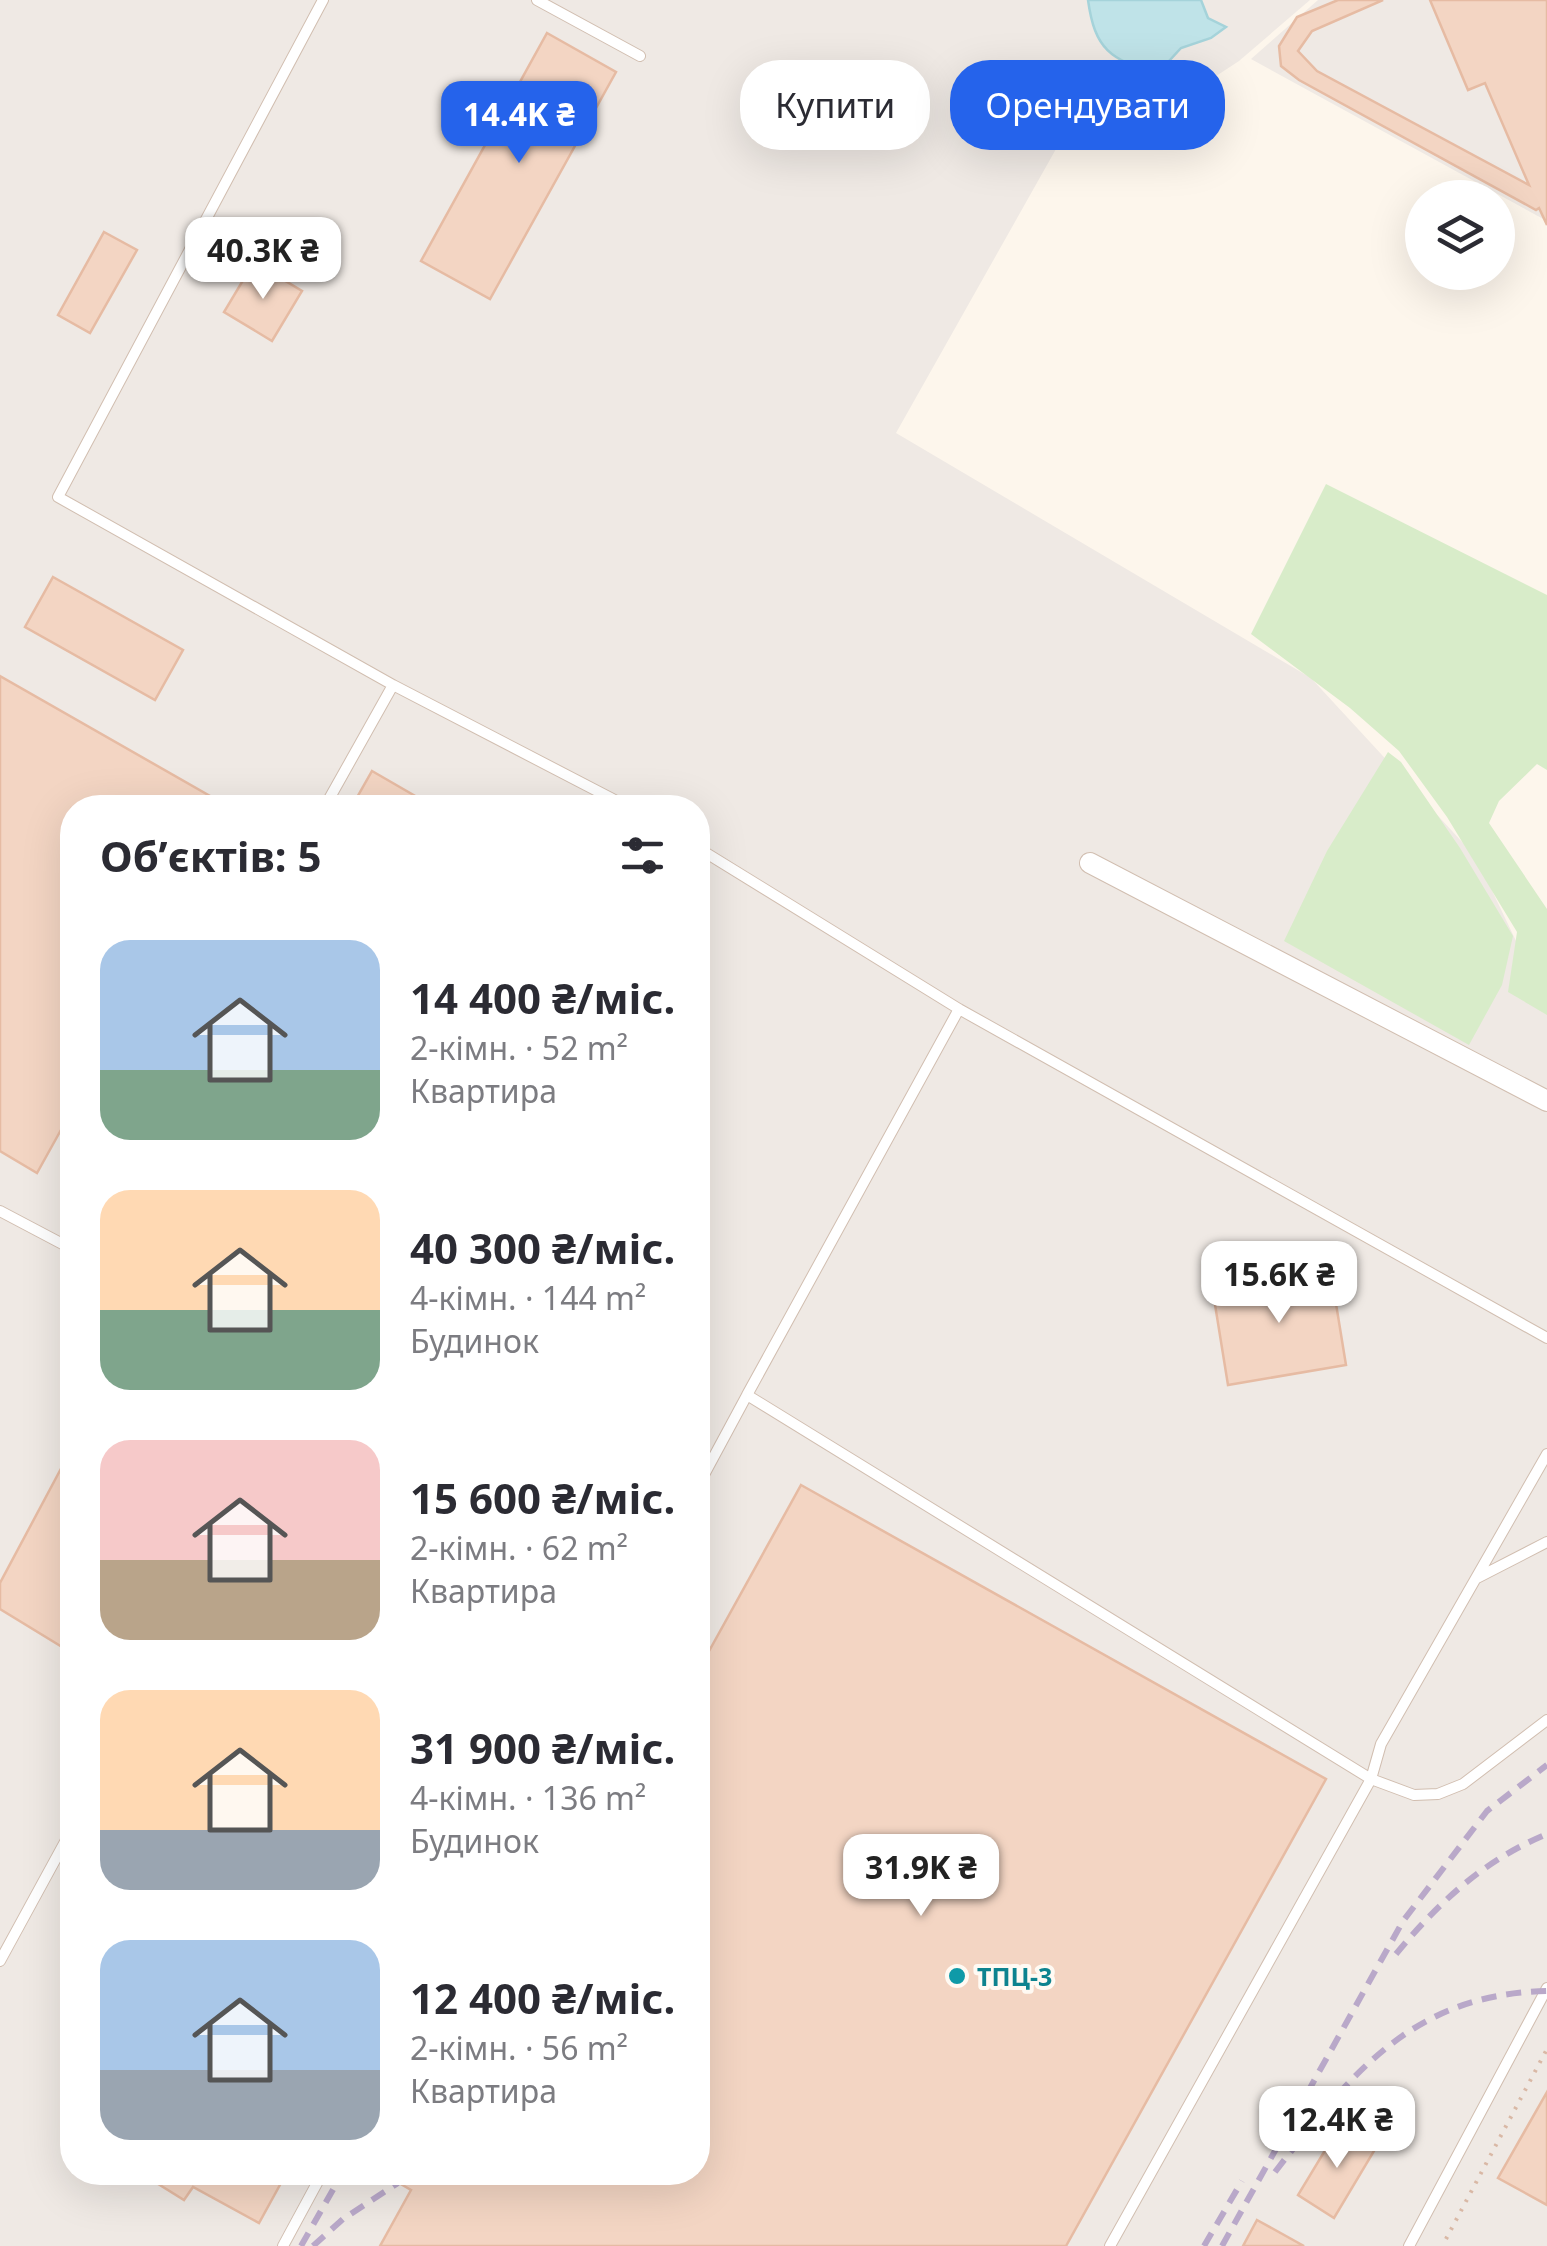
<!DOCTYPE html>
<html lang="uk">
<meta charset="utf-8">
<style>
:root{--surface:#fff;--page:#f7f7f7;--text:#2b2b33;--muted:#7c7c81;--accent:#2563eb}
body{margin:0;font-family:"Noto Sans",sans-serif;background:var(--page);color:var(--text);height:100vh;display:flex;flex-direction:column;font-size:38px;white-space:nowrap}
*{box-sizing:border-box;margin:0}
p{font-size:32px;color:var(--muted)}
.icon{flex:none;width:55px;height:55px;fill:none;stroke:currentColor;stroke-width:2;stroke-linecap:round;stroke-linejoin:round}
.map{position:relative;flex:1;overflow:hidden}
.sheet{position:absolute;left:60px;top:795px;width:650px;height:1390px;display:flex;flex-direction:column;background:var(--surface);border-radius:40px;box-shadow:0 10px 40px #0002}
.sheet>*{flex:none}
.banner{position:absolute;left:740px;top:60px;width:655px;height:90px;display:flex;gap:20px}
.tools{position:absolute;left:1405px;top:180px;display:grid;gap:20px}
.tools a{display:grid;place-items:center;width:110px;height:110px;border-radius:50%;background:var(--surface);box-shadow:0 10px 40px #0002;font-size:50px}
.price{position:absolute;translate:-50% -85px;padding:0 22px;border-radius:20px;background:#fff;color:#222;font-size:32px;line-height:65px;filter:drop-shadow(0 2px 5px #0008)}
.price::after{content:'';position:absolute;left:50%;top:60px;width:30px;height:22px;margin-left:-15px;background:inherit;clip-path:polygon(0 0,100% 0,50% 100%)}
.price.current{background:var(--accent);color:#fff}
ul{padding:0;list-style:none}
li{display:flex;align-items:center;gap:30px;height:250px;padding:0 40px}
li span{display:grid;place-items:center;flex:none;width:280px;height:200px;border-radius:30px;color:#555}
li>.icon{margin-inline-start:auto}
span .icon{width:120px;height:120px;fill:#fffc;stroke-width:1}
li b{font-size:42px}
h2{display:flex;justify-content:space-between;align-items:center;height:120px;padding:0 40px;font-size:42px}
.tag{padding:0 35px;border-radius:40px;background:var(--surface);box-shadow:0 10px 40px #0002;font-size:35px;line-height:90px}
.tag.current{background:var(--accent);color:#fff}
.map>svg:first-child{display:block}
</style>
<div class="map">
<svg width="1547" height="2246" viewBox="0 0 1547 2246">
<rect width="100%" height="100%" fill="#fdf6ec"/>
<path fill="#efe9e4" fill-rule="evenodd" d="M0,0H1310L1239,61L1143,124L1087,94L896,433L1311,678L1476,857L1547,1006V2246H0ZM72,808H698V2172H72Z
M1318,0H1547V221L1251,59Z"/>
<path fill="#d8ecc9" d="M1326,484L1547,595V770L1537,764L1499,801L1489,823L1547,909V1015L1508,992L1517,932L1447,817L1399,751L1350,708L1251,634Z
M1388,752L1401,762L1460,848L1513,936L1502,985L1469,1045L1284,941L1327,851Z"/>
<path fill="#bfe3e8" stroke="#a5d3da" stroke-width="2.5" d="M1088,0H1201L1208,18L1226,27L1211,38L1181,48L1157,74C1110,59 1095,50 1088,0Z"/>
<path fill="#f3d5c3" stroke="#e6bba3" stroke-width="2.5" d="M1338,0H1383L1312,31L1298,51L1317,71L1529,185L1485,83L1468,90L1430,0H1547V225L1539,208L1536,210L1299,80L1281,66L1279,46L1297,17Z
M547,33L616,72L490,299L421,261Z
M104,232L137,250L90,333L58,315Z
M254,262L302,291L272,341L224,312Z
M53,577L183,650L155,700L25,627Z
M0,676L231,808H72V1110L37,1173L0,1151Z
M372,771L436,808H351Z
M1330,1267L1346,1365L1228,1385L1212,1286Z
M72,1448V1653L0,1609V1583Z
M801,1485L1326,1779L1066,2246H380L411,2190L380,2172H698V1671Z
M1547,2092V2205L1498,2178Z
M1341,2124L1377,2146L1334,2218L1298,2195Z
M139,2172H287L259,2223L193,2187L184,2200Z
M1257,2220L1304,2246H1243Z"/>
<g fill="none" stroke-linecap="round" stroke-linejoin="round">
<g stroke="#d1beb0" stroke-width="12">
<path id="service" d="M323,0L58,497L393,685
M537,0L640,56
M324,808L393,685L630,808
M698,848L959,1009L1547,1338
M959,1009L747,1395L1371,1779L1110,2246
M0,1211L72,1249
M1547,1454L1381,1744L1371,1779L1414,1795L1438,1794L1463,1784L1547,1720
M698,1486L747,1395
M1477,1578L1547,1542
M0,1961L72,1829
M283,2246L323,2172
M1409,2246L1547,1988"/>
</g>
<g stroke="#d1beb0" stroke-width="22">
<path id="minor" d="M1090,863L1547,1101"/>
</g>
<path stroke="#d9b8a5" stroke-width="4" stroke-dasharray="2.5 8" stroke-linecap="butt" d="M1446,2239L1547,2049"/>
<use href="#service" stroke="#fff" stroke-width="10"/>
<use href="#minor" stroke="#fff" stroke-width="20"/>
<path stroke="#b9a8c9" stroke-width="6" stroke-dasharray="15 10" stroke-linecap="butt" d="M1396,1954C1439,1902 1484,1860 1547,1834
M1275,2172C1351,2074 1412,1994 1547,1991
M301,2246L343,2172
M313,2246L343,2219L398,2183
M1204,2246L1242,2181
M1222,2246L1403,1921L1487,1811L1547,1765"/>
</g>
<circle fill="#0f9aa8" stroke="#fffaf3" stroke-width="4" cx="957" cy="1976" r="10"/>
<g text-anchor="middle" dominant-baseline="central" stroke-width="8" stroke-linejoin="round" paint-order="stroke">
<g font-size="25" font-weight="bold" fill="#0d838f" stroke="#fffaf3" text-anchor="start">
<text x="977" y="1976">ТПЦ-3</text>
</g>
</g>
</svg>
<div class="tools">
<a><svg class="icon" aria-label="layers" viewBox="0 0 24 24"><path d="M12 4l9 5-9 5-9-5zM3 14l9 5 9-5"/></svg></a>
</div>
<b class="price current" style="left:519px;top:166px">14.4K ₴</b>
<b class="price" style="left:263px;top:302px">40.3K ₴</b>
<b class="price" style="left:1279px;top:1326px">15.6K ₴</b>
<b class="price" style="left:921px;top:1919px">31.9K ₴</b>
<b class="price" style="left:1337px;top:2171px">12.4K ₴</b>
<div class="banner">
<a class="tag">Купити</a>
<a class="tag current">Орендувати</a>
</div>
<section class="sheet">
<h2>Об’єктів: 5<svg class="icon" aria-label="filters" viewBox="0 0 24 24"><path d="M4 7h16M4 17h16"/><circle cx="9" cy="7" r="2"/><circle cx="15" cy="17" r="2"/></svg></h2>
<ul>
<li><span style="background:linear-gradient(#a9c7e8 65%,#7fa58c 0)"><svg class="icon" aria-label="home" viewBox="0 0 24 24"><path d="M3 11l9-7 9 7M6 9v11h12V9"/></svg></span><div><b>14 400 ₴/міс.</b><p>2-кімн. · 52 m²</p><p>Квартира</p></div></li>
<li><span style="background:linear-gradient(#ffd9b3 60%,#7fa58c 0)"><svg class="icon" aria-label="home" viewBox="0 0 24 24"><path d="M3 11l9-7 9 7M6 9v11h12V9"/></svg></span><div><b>40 300 ₴/міс.</b><p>4-кімн. · 144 m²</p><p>Будинок</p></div></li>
<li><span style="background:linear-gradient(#f6c9c9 60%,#b9a48a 0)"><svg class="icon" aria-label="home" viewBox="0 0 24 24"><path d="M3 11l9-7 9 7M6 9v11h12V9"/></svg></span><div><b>15 600 ₴/міс.</b><p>2-кімн. · 62 m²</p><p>Квартира</p></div></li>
<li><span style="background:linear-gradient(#ffd9b3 70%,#9aa5b1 0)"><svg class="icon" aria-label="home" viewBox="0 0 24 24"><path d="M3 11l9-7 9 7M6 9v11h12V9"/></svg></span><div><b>31 900 ₴/міс.</b><p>4-кімн. · 136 m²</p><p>Будинок</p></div></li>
<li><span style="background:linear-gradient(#a9c7e8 65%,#9aa5b1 0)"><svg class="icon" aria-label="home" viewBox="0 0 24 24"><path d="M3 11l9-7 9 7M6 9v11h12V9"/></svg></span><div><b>12 400 ₴/міс.</b><p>2-кімн. · 56 m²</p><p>Квартира</p></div></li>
</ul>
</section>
</div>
